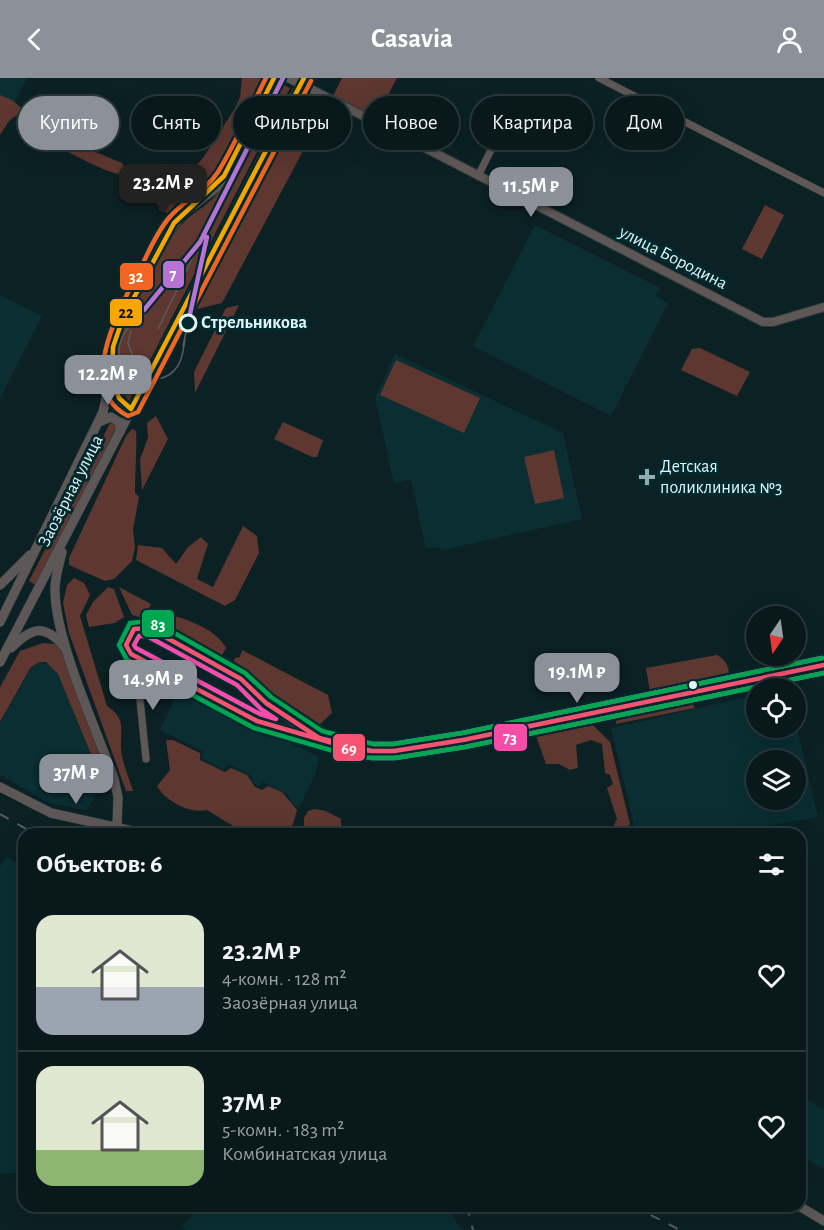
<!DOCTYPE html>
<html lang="ru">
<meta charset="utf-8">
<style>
:root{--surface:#09191b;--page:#172628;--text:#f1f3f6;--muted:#99a0a3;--line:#29383a;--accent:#8c9099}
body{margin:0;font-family:"Alegreya Sans",sans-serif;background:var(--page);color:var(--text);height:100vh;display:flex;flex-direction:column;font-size:22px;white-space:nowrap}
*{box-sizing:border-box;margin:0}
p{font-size:20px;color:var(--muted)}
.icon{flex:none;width:33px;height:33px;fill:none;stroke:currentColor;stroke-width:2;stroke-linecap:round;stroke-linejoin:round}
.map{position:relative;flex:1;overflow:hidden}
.drawer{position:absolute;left:18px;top:750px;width:788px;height:384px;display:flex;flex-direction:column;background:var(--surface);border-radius:18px;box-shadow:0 6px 24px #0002,0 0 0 2px var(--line)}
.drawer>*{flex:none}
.hud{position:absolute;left:18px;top:18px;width:789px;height:54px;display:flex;gap:12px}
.needle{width:39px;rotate:193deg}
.buttons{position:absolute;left:746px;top:528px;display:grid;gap:12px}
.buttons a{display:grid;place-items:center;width:60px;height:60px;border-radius:50%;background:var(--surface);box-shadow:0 6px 24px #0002,0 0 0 2px var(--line);font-size:30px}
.price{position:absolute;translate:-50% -51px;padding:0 14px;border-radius:12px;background:var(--accent);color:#fff;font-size:20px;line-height:39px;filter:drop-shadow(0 2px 3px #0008)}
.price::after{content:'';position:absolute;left:50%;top:36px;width:18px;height:14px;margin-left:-9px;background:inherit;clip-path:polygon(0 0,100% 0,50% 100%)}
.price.active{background:#222;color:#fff}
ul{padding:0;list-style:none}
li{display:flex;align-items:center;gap:18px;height:150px;padding:0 18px}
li+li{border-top:2px solid var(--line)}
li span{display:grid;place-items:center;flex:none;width:168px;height:120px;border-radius:18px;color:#555}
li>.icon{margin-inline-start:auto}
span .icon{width:72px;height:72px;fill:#fffc;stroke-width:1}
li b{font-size:26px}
h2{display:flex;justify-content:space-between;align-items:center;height:72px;padding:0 18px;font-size:26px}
.chip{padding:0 21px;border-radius:27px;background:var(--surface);box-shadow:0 6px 24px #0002,0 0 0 2px var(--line);font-size:21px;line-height:54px}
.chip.active{background:var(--accent);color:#fff}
header{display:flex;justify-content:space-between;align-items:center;height:78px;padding:0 18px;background:var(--accent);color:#fff;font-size:27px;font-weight:700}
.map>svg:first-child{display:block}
</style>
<header><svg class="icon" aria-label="back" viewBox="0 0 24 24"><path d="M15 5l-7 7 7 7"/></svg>Casavia<svg class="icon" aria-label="person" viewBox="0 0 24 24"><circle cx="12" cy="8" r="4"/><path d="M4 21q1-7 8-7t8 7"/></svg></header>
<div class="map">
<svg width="824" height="1152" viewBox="0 0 824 1152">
<rect width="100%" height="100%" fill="#0c2124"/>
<path fill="#0a2e32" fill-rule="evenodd" d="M0,0H27L14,26L0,20Z
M535,147L660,210L656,218L668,225L611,338L473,268Z
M0,217L42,238L0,320Z
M395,276L563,355L582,441L443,472L436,469L426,471L411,402L394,405L375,320Z
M40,584L52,588L58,596L97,691L106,695L98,714L86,732L49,725L0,697V646L31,590Z
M172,606L319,679L315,697L299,730L290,725V718L263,704L260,709L252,704L253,699L228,686L224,692L201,680L204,674L160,652L174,622L165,616Z
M756,617V650H795V641L818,739L720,756H636L611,650ZM756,682H795V722H756Z
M6,779L24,789V1094L0,1096V789Z
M800,1017L824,1032V1091L800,1077Z
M200,1128H451L456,1145L464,1152H186L182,1148Z"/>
<path fill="#5d3730" d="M242,0H267L218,98L173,137L159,132L156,117L160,105L188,96L203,80L235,30L240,19Z
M342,0H397L376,40L333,18Z
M278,4L290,10L129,323C118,312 115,277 119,261C126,238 165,164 181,147C194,133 211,126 222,110Z
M0,17L12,22L24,32L9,43L0,57Z
M303,17L327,28L222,225L197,231L195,226Z
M21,38L54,48L93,73L122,85L128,97C107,99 46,61 25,49L19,42Z
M765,127L784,137L762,181L742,171Z
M239,227L195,315L194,294L226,230Z
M700,270L750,294L737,318L681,292L692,271Z
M396,282L480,320L464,355L380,317Z
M156,338L168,361L142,412L140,381L148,360L147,345Z
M283,344L323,362L317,379H312L274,361Z
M110,345L116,347V350L36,507L29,503Z
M132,351L136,353C137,374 135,394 135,415L139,419L133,452L135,469L132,483L114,501L105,503L69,487V480L126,358Z
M554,372L564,420L535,426L524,379Z
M243,448L257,458L259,475L235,522L225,528L136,482L138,467L162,470L176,486L188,469L201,459L208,466L197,501L213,509Z
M74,500L84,505L90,517L80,538L107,628C127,641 120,652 121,671C122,684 129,700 133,713H126L69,555L63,525L67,507Z
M108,509L114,511L124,539L115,545L89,549L86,537L93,524Z
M119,509L151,526L144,540L132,537Z
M162,535C182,539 216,550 226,570L222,577L201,573L153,547L152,539Z
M43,565L55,566L63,575L104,687L102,692L97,691L58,596L46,584H40L31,589L0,644V609L20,573Z
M242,572L328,617L332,635L316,650L301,645L276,620L260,615L231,591L235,580L240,579Z
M717,577C726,582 732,592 727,602L680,606L653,617L650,614L646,590Z
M691,622L695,630L616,646V638Z
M593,647L610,664L630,746L624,752L613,749L617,741L607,710L613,706L610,697L605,695L602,666L591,662L576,667L578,690L570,692L559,686H546L536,658Z
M166,662H173L200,675V682L225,694L231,690L247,697L255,709L262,712L268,708L282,714L297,732L293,746L287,756H246L207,732C190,736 165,723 157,708L170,692Z
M314,731L326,733L341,741V756H304V740L308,733Z"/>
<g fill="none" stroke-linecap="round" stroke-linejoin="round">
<g stroke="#2c3d40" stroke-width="8">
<path id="minor" d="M599,0L824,115
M478,98L516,22
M145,583L140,622L146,681"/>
</g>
<g stroke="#2c3d40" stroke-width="10">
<path id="tertiary" d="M301,6L763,244H773L824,229
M319,660L266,625L241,601L149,550L137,549L130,556L126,567L131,576L257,643L353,671L372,673H394L463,662L824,587"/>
</g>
<g stroke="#2c3d40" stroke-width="10">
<path id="secondary" d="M289,0L301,6
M112,302L122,325L131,331
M99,344L111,339L120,345V354
M62,474C59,488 54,501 55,515C57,567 96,650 114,701L118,719L117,749
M0,507L30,477
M0,544L103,334L111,299L112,273L119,249L166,158L181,137L216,110L224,98L274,0
M11,570C32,549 45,545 65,570
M0,584L304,0
M0,709L51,735L146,756
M799,1128L824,1143"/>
</g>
<use href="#minor" stroke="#5e5755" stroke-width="7"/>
<use href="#tertiary" stroke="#5e5755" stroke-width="8"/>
<use href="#secondary" stroke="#5d5857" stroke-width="9"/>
<path stroke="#575c5e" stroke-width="1.5" d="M144,232C135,242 123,252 120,266C113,298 160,314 177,289C183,281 183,271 185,262
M158,251L200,164
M131,253L128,265L135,285L151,292L165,290
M183,268L188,245"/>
<path stroke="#575c5e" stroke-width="2" stroke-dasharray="10 10" stroke-linecap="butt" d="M0,736L35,756
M467,1128L473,1152
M633,1128L680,1152"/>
<g stroke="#02292e" stroke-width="9">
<path id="bus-1" d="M149,550L241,601L266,625L319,660L372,673L353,671L257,643L131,576L126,567L134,551Z
M372,673H394L463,662L824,587"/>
</g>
<g stroke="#02292e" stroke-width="9">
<path id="bus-2" d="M139,558H147L237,607L261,631L276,641L260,636L136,570L134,567Z
M373,666H393L462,655L822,580
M372,680H395L465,669L824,595"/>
</g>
<g stroke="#02292e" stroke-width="9">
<path id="bus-3" d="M822,580L462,655L393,666H373L322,653L271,619L245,595L153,543L130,545L119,567L127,582L254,650L351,678L372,680H395L465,669L824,595"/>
</g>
<g stroke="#02292e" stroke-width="9">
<path id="bus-4" d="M274,0L224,98L174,145L123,240L113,269L112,300L119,320L131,331L304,0"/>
</g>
<g stroke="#02292e" stroke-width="9">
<path id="bus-5" d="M266,0C250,31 236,65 218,94C205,114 182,123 168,141C155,157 148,176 139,193C121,228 74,311 128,338L138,334L311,3"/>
</g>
<use href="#bus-1" stroke="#f65372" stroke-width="4.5"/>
<use href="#bus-2" stroke="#f54da8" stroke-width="4.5"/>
<use href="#bus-3" stroke="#00a651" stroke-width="4.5"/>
<use href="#bus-4" stroke="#f7a600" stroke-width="4.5"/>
<use href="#bus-5" stroke="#f26522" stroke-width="4.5"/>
<g stroke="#02292e" stroke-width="9">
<path id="tram-1" d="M144,232L200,164L283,0
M188,245L207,159"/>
</g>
<use href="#tram-1" stroke="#b673d3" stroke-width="4.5"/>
</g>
<circle fill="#02292e" stroke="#e1f5f7" stroke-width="3" cx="188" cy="245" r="8"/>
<path fill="#96abad" stroke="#02292e" stroke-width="2" d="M644 390h6v6h6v6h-6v6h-6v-6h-6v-6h6z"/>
<circle fill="#e1f5f7" stroke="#02292e" stroke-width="2" cx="693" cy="607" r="5"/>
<g text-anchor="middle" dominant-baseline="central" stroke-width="6" stroke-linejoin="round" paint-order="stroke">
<g font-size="18" fill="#e1f5f7" stroke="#02292e">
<text transform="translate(673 180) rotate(27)">улица Бородина</text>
<text transform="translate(71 413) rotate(-63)">Заозёрная улица</text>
</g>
<g font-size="18" font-weight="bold" fill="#e1f5f7" stroke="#02292e" text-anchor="start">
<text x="201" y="245">Стрельникова</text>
</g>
<g font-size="18" fill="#e1f5f7" stroke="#02292e" text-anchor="start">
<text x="660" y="389">Детская<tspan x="660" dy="21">поликлиника №3</tspan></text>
</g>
</g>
<g stroke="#02292e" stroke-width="2">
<rect x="162" y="182" width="23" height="29" rx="6" fill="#b673d3"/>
<rect x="119" y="184" width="35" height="29" rx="6" fill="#f26522"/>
<rect x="109" y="220" width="34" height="29" rx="6" fill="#f7a600"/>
<rect x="141" y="531" width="34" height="29" rx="6" fill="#00a651"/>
<rect x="493" y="645" width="35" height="29" rx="6" fill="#f54da8"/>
<rect x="332" y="655" width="34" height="29" rx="6" fill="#f65372"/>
</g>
<g font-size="16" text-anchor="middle" font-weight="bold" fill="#fff">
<text x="173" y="202">7</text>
<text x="136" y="204">32</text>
<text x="158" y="552">83</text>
<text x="510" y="665">73</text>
<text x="349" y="676">69</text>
</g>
<g font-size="16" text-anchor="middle" font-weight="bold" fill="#111">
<text x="126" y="240">22</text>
</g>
</svg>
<div class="buttons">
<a><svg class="needle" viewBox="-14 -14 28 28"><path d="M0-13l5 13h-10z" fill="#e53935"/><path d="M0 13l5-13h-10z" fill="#99a0a3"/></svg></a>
<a><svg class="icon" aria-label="locate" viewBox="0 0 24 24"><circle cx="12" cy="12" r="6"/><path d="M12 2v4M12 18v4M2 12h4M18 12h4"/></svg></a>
<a><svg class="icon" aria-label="layers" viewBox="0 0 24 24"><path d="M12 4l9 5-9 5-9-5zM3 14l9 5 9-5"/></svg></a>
</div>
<b class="price active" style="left:163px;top:137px">23.2M ₽</b>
<b class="price" style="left:531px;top:140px">11.5M ₽</b>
<b class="price" style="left:108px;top:328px">12.2M ₽</b>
<b class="price" style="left:577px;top:626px">19.1M ₽</b>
<b class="price" style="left:153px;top:633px">14.9M ₽</b>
<b class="price" style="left:76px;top:727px">37M ₽</b>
<div class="hud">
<a class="chip active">Купить</a>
<a class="chip">Снять</a>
<a class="chip">Фильтры</a>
<a class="chip">Новое</a>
<a class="chip">Квартира</a>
<a class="chip">Дом</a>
</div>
<section class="drawer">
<h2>Объектов: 6<svg class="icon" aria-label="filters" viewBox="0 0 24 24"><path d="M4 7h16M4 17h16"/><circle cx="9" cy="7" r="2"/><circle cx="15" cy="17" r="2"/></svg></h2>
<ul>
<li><span style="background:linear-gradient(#dfe7d0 60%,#9aa5b1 0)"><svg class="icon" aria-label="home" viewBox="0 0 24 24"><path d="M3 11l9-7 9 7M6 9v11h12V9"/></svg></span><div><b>23.2M ₽</b><p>4-комн. · 128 m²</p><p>Заозёрная улица</p></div><svg class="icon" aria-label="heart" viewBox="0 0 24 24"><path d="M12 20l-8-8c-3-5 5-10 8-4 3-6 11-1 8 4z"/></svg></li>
<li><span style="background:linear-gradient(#dfe7d0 70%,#8fb573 0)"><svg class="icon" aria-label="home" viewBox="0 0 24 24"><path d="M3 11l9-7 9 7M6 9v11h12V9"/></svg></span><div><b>37M ₽</b><p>5-комн. · 183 m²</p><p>Комбинатская улица</p></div><svg class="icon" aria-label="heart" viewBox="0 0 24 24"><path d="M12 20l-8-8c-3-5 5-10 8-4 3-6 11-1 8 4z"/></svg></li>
</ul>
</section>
</div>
